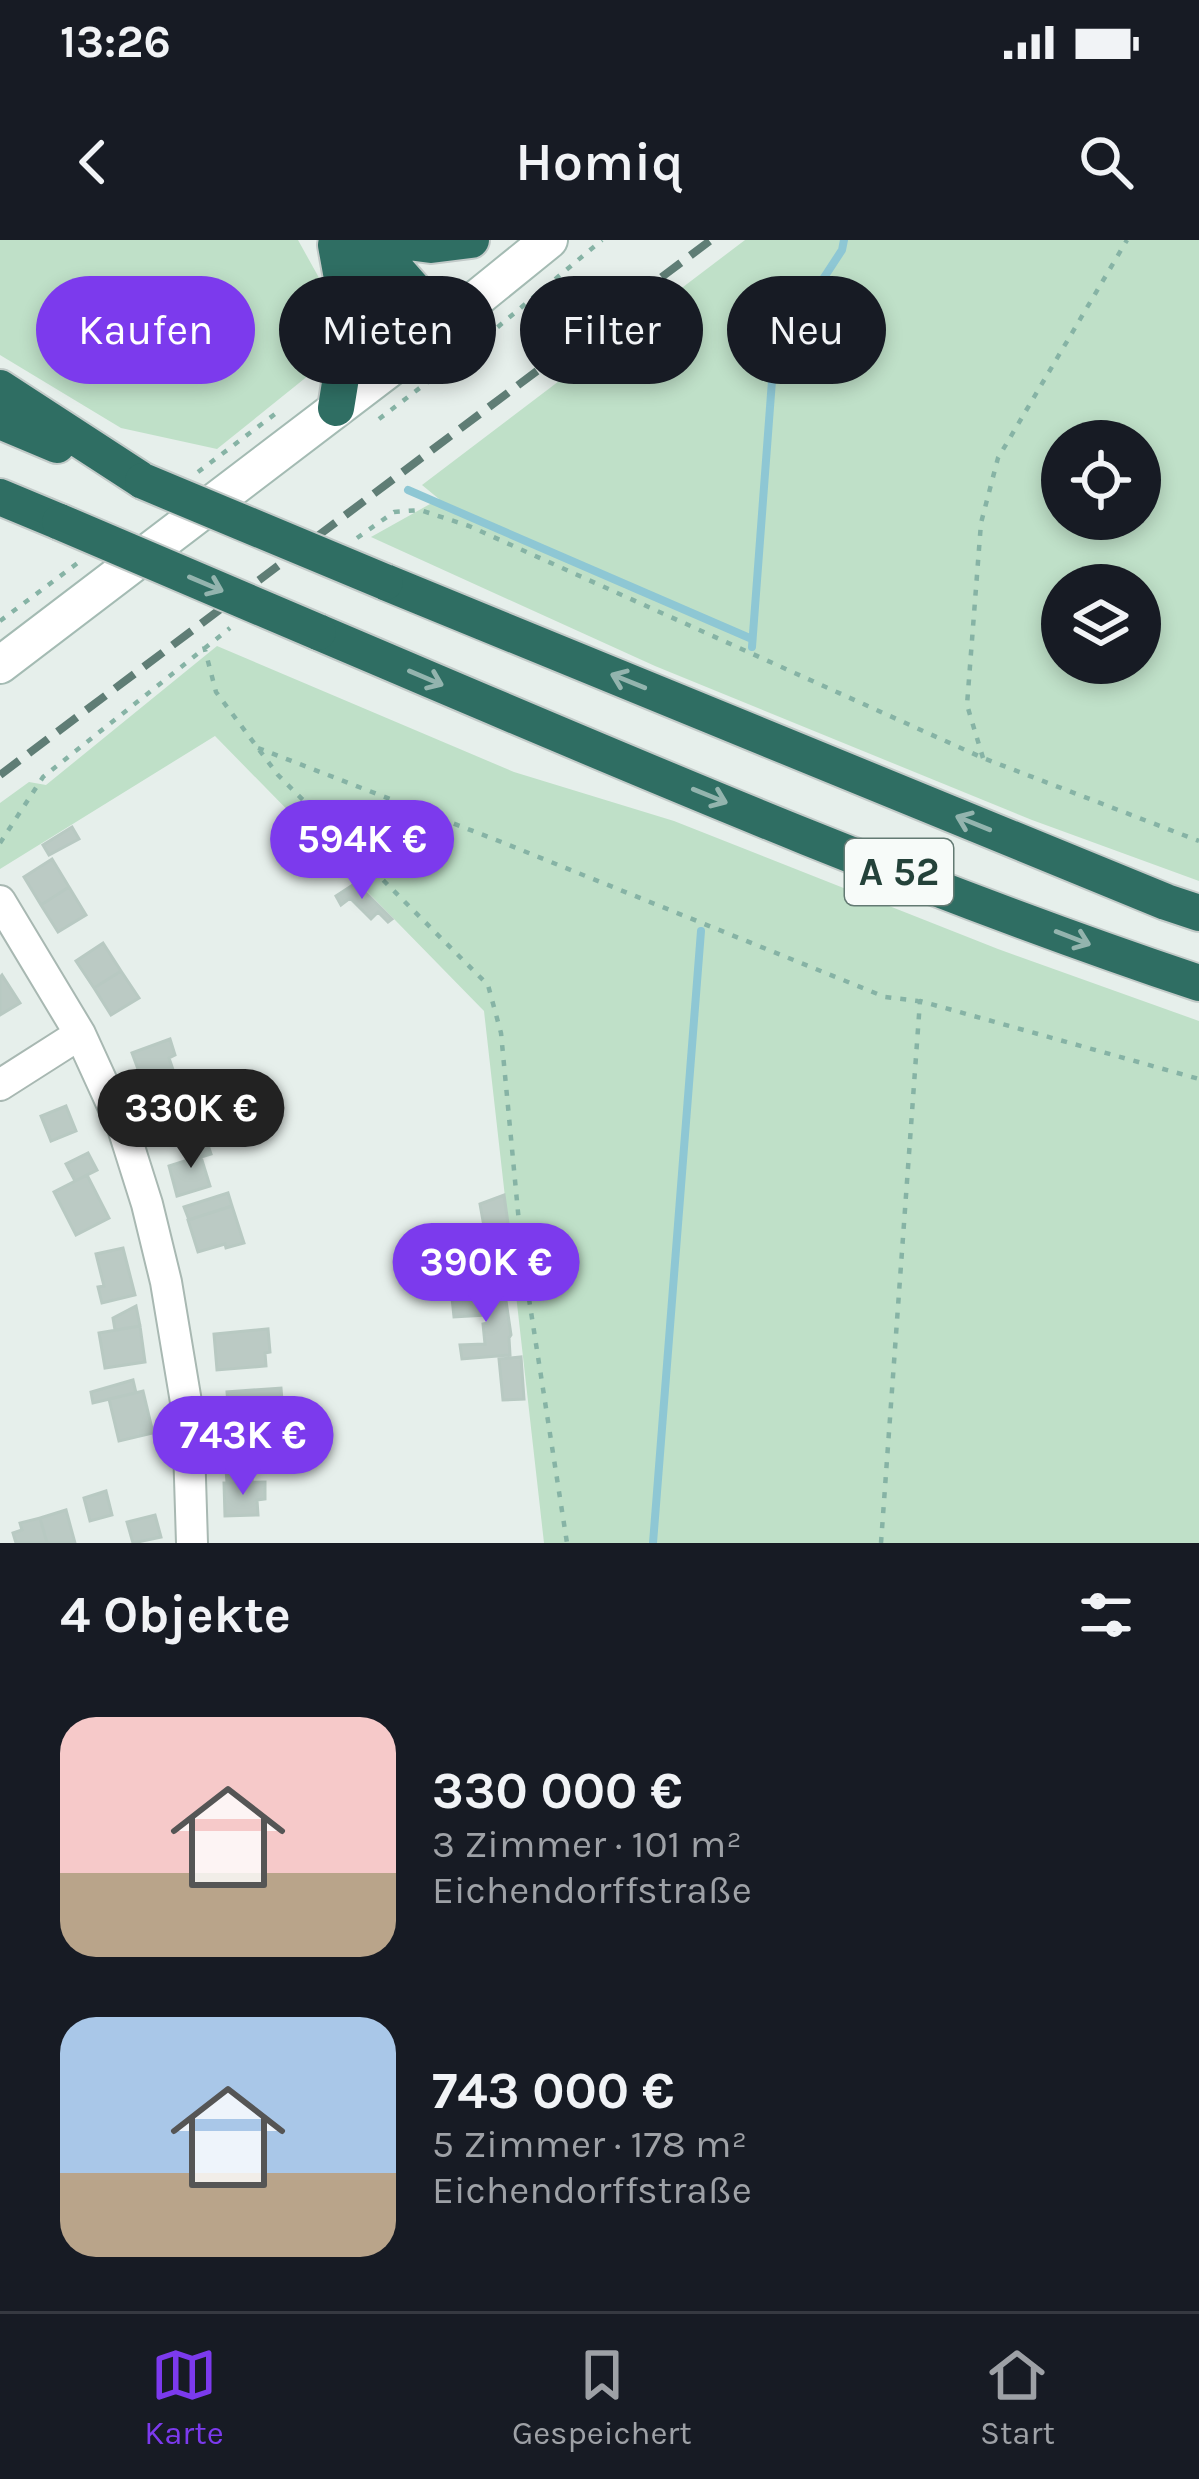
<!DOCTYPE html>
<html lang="de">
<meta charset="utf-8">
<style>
:root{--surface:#171b24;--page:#242831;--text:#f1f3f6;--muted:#9ea1a6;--line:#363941;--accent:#7c3aed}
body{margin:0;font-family:Karla,sans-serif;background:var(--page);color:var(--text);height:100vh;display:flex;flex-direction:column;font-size:45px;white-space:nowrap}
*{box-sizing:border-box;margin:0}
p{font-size:39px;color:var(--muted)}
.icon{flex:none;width:66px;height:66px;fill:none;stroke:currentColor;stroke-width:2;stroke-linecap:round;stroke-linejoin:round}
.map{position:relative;height:1303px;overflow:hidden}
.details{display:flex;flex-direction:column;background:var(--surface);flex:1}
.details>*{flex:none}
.guide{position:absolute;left:36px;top:36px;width:1128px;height:108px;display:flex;gap:24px}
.fabs{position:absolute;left:1041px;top:180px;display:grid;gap:24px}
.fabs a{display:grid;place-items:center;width:120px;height:120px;border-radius:50%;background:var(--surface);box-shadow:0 6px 18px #0003;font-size:60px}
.price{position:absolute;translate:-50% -102px;padding:0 27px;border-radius:42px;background:var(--accent);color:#fff;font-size:39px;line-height:78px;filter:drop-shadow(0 3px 6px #0008)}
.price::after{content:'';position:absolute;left:50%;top:72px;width:36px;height:27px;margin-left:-18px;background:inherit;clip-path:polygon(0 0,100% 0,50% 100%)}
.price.current{background:#222;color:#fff}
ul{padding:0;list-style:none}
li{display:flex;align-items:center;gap:36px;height:300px;padding:0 60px}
li span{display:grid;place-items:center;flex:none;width:336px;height:240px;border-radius:36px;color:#555}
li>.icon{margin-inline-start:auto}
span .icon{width:144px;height:144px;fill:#fffc;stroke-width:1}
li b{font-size:51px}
h2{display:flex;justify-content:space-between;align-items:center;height:144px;padding:0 60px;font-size:51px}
.chip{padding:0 42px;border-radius:54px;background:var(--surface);box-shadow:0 6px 18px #0003;font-size:42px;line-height:108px}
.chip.current{background:var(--accent);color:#fff}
.status{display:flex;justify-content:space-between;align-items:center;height:84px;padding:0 60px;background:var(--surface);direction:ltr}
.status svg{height:33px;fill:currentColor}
header{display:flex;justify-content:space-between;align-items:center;height:156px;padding:0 60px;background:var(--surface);font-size:54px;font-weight:600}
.dock{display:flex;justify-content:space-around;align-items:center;height:168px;border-top:3px solid var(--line);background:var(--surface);font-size:33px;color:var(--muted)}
.dock a{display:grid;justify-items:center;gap:6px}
.dock .current{color:var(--accent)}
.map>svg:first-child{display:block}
</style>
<div class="status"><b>13:26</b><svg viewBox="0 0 49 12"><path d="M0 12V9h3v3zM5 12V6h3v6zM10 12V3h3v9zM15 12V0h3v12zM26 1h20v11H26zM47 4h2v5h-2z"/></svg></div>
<header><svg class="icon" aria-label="back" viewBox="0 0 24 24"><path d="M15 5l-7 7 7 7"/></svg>Homiq<svg class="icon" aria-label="search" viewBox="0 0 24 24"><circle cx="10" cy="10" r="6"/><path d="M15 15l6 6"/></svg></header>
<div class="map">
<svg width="1199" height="1303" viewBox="0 0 1199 1303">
<rect width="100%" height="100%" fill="#e6efeb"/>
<path fill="#bfe0c8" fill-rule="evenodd" d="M0,0H298L323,45L322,95L309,135L217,209L121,188L0,115Z
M745,0H1199V641L1032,580L655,426L371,297L439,259L422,245ZM1140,201V279H1062V201ZM1140,345V423H1062V345Z
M217,406L514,532L674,581L998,709L1199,781V1303H544L484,771L215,496L0,629V563L29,542L46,545Z"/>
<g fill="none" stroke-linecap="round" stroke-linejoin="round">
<path stroke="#8ec7d4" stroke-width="8" d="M408,250L752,399
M752,407L774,114L842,10L844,0
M653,1303L701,691"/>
</g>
<path fill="#bbcac4" stroke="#b8c9c2" stroke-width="3" d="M72,587L79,599L49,615L43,605Z
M52,619L69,647L41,665L24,637Z
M356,643L392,679L388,682L378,672L371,679L350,658L341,665L336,656Z
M69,647L86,675L58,692L41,665Z
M103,703L121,731L94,748L76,721Z
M121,731L139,758L111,775L94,748Z
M2,735L20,763L0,775V737Z
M170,799L175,815L169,818L182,856L148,868L141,849L145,848L132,813Z
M66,866L76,891L51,901L41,876Z
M157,868L164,887L140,896L134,877Z
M207,902L211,914L201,917L210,946L177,956L169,926L188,920L185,908Z
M88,913L97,930L75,941L66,924Z
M87,935L109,978L76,995L54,952Z
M228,953L232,966L189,980L184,967Z
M504,955L516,1040L494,1043L480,964Z
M232,966L244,1003L226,1008L225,1004L198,1012L188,980Z
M123,1008L135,1055L102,1063L98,1047L104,1046L96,1014Z
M505,1054L511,1095L509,1098L510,1115L462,1119L460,1105L485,1104L483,1084L488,1083L487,1075L454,1077L452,1058Z
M136,1066L140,1086L115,1090L113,1078Z
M140,1086L145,1122L105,1128L99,1093Z
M268,1089L270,1112L265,1113L266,1126L217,1130L214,1094Z
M521,1117L524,1159L503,1160L499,1119Z
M133,1140L136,1153L93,1163L91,1152Z
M281,1148L285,1198L231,1202L227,1152Z
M143,1151L153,1193L119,1201L109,1159Z
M251,1212L252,1242L227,1243L225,1215Z
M265,1242V1259L257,1260L258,1275L225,1276L224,1243Z
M106,1251L112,1275L90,1281L84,1258Z
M66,1270L75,1303H47L40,1278Z
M155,1275L161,1297L133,1303L127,1282Z
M40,1278L47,1303H16L13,1293L22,1290L20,1283Z"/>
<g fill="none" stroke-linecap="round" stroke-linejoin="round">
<g stroke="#a8b8b2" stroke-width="34">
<path id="minor" d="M0,661L80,794L123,888L147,964L166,1042L188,1174L192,1303
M0,845L80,794"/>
</g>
<g stroke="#a4bbb3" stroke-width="40">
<path id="secondary" d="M0,425L402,119L549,0"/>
</g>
<g stroke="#c2cac8" stroke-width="40">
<path id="motorway" d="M370,0L444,84
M393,0L431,5L471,0
M336,5L350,82L336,168
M337,6L422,102
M0,148L143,241
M0,181L57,205
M0,257L60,282
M385,342L1166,662L1199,673
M318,392C608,515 900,643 1199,743"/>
</g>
<path stroke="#86b3a5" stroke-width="4.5" stroke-dasharray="6 9" stroke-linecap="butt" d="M379,179L475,106L602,0
M198,232L275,174
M357,298L394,272L420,270L469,286L983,518L1199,601
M0,381L79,322
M204,406L216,452L278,535L488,745L501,793L522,1014L567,1303
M258,508L504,603L885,757L918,761
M983,518L967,465L981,283L998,218L1127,0
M0,603L43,537L230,388
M881,1303L920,761L1199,839"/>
<use href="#minor" stroke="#fff" stroke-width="30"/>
<use href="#secondary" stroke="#fff" stroke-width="36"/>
<use href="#motorway" stroke="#2f6e63" stroke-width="36"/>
<path stroke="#5f7d75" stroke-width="8" stroke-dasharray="24 12" stroke-linecap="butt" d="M0,535L711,0"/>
<g stroke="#c2cac8" stroke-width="40" stroke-linecap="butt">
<path id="motorway-bridge" d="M143,241L385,342
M60,282L318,392"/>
</g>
<use href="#motorway-bridge" stroke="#2f6e63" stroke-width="36"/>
</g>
<defs><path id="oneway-shaft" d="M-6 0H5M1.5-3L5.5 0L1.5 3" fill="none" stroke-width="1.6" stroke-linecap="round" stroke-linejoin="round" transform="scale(3)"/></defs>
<g stroke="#93b4ae">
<use href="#oneway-shaft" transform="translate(206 344) rotate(23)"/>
<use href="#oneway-shaft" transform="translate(426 438) rotate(23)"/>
<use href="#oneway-shaft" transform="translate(628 441) rotate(-158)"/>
<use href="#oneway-shaft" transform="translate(710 556) rotate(22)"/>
<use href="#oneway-shaft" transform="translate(973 583) rotate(-158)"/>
<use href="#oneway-shaft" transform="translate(1073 698) rotate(21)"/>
</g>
<g text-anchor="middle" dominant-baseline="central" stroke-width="9" stroke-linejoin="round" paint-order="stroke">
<rect fill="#f7fbf9" stroke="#637a73" stroke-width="3" x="845" y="599" width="108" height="66" rx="9"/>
<g font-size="39" font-weight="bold" fill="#24423a">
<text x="899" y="632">A 52</text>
</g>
</g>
</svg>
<div class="fabs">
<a><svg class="icon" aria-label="locate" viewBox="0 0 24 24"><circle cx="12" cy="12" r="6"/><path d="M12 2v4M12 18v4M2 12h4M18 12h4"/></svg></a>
<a><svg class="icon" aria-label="layers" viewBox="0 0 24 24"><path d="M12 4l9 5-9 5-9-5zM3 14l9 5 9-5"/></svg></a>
</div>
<b class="price" style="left:362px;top:662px">594K €</b>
<b class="price current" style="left:191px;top:931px">330K €</b>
<b class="price" style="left:486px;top:1085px">390K €</b>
<b class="price" style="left:243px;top:1258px">743K €</b>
<div class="guide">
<a class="chip current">Kaufen</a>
<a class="chip">Mieten</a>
<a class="chip">Filter</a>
<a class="chip">Neu</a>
</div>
</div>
<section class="details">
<h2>4 Objekte<svg class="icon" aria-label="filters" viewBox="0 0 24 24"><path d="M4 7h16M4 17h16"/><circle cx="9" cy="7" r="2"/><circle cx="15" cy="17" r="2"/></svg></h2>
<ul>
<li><span style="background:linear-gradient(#f6c9c9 65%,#b9a48a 0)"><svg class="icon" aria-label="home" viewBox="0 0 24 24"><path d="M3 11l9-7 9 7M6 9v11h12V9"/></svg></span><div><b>330 000 €</b><p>3 Zimmer · 101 m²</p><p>Eichendorffstraße</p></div></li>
<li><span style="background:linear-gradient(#a9c7e8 65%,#b9a48a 0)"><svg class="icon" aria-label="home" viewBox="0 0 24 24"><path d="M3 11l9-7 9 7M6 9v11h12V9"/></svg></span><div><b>743 000 €</b><p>5 Zimmer · 178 m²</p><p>Eichendorffstraße</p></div></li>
</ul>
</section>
<nav class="dock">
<a class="current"><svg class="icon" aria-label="map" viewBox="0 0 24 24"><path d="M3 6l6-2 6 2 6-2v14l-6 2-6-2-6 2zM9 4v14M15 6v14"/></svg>Karte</a>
<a><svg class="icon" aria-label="saved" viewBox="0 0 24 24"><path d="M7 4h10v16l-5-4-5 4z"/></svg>Gespeichert</a>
<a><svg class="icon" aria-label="home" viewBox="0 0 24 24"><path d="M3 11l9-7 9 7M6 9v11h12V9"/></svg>Start</a>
</nav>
